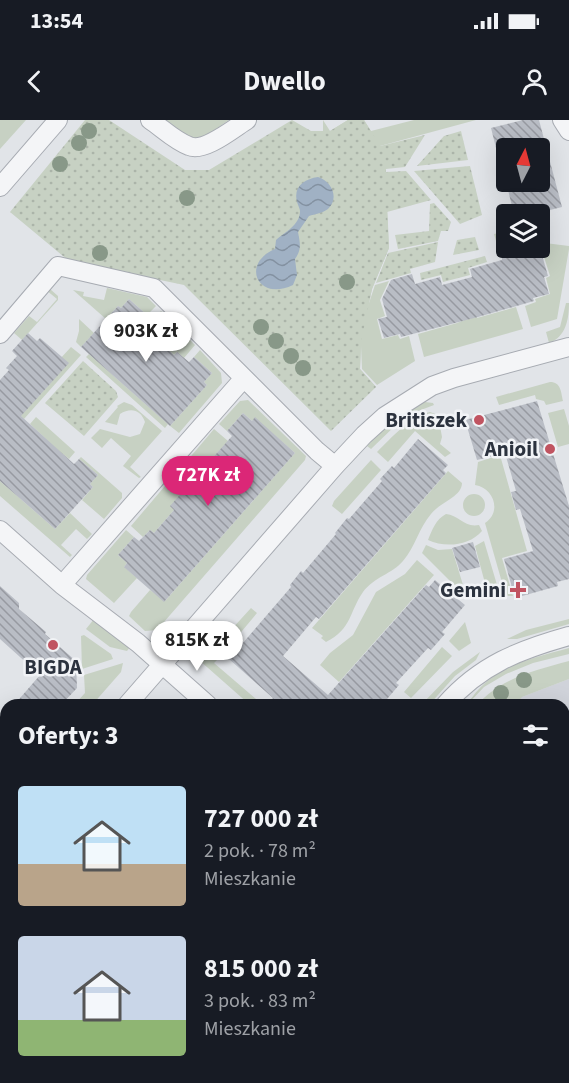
<!DOCTYPE html>
<html lang="pl">
<meta charset="utf-8">
<style>
:root{--surface:#171b24;--page:#20242c;--text:#f1f3f6;--muted:#9ea1a6;--accent:#db2777}
body{margin:0;font-family:"Source Sans 3",sans-serif;background:var(--page);color:var(--text);height:100vh;display:flex;flex-direction:column;font-size:22px;white-space:nowrap}
*{box-sizing:border-box;margin:0}
p{font-size:20px;color:var(--muted)}
.icon{flex:none;width:33px;height:33px;fill:none;stroke:currentColor;stroke-width:2;stroke-linecap:round;stroke-linejoin:round}
.map{position:relative;flex:1;overflow:hidden}
.sheet{position:absolute;left:0px;top:579px;width:570px;height:384px;display:flex;flex-direction:column;background:var(--surface);border-radius:18px 18px 0 0;box-shadow:0 6px 24px #0002}
.sheet>*{flex:none}
.needle{width:39px;rotate:6deg}
.fabs{position:absolute;left:496px;top:18px;display:grid;gap:12px}
.fabs a{display:grid;place-items:center;width:54px;height:54px;border-radius:6px;background:var(--surface);box-shadow:0 6px 24px #0002;font-size:30px}
.price{position:absolute;translate:-50% -51px;padding:0 14px;border-radius:21px;background:#fff;color:#222;font-size:20px;line-height:39px;filter:drop-shadow(0 2px 3px #0008)}
.price::after{content:'';position:absolute;left:50%;top:36px;width:18px;height:14px;margin-left:-9px;background:inherit;clip-path:polygon(0 0,100% 0,50% 100%)}
.price.on{background:var(--accent);color:#fff}
ul{padding:0;list-style:none}
li{display:flex;align-items:center;gap:18px;height:150px;padding:0 18px}
li span{display:grid;place-items:center;flex:none;width:168px;height:120px;border-radius:6px;color:#555}
li>.icon{margin-inline-start:auto}
span .icon{width:72px;height:72px;fill:#fffc;stroke-width:1}
li b{font-size:26px}
h2{display:flex;justify-content:space-between;align-items:center;height:72px;padding:0 18px;font-size:26px}
.status{display:flex;justify-content:space-between;align-items:center;height:42px;padding:0 30px;background:var(--surface);direction:ltr}
.status svg{height:16px;fill:currentColor}
header{display:flex;justify-content:space-between;align-items:center;height:78px;padding:0 18px;background:var(--surface);font-size:27px;font-weight:700}
.map>svg:first-child{display:block}
</style>
<div class="status"><b>13:54</b><svg viewBox="0 0 49 12"><path d="M0 12V9h3v3zM5 12V6h3v6zM10 12V3h3v9zM15 12V0h3v12zM26 1h20v11H26zM47 4h2v5h-2z"/></svg></div>
<header><svg class="icon" aria-label="back" viewBox="0 0 24 24"><path d="M15 5l-7 7 7 7"/></svg>Dwello<svg class="icon" aria-label="person" viewBox="0 0 24 24"><circle cx="12" cy="8" r="4"/><path d="M4 21q1-7 8-7t8 7"/></svg></header>
<div class="map">
<svg width="569" height="963" viewBox="0 0 569 963">
<defs>
<pattern id="park-dots" width="8" height="8" patternUnits="userSpaceOnUse" patternTransform="scale(1.5)"><rect width="8" height="8" fill="#c7d1c3"/><path d="M2 2h.1M6 6h.1" fill="none" stroke="#abb4a9" stroke-width="1.8" stroke-linecap="round"/></pattern>
<pattern id="water-waves" width="16" height="10" patternUnits="userSpaceOnUse" patternTransform="scale(1.5)"><rect width="16" height="10" fill="#a0b1c4"/><path d="M0 5q4-4 8 0t8 0" fill="none" stroke="#8391a1"/></pattern>
<pattern id="building-back-hatch" width="6" height="6" patternUnits="userSpaceOnUse" patternTransform="scale(1.5)"><rect width="6" height="6" fill="#b9bdc5"/><path d="M-1 5l2 2M0 0l6 6M5-1l2 2" fill="none" stroke="#979aa1"/></pattern>
</defs>
<rect width="100%" height="100%" fill="#e1e4e8"/>
<path fill="#d0d3da" d="M569,559V963H156L153,957H564V585H501Z"/>
<path fill="#c7d1c3" d="M0,0H26L0,29Z
M165,0H229L197,22Z
M323,0L330,11L348,0H364L371,11L414,0H476L380,26L385,35L389,128L372,169L368,186L375,165L389,161L380,180L385,196L377,199L382,219L398,215L400,219L409,216L415,241L377,265L362,249L361,226L360,249L376,267L372,268L273,215L323,19Z
M507,111V128H527L500,135L494,114Z
M545,123L569,126V129L557,199L531,207L525,186L536,182L535,179L550,174L546,158L550,156L540,124Z
M107,168L147,177L156,186L147,195L129,179L121,188L118,186L106,199L73,170L84,172L83,176L104,180Z
M50,169L58,176V180L22,220L14,213L29,196L37,202L57,179L46,170Z
M566,183H569C569,199 566,217 549,223L546,212L560,207Z
M516,187L523,209L424,237L418,214L457,203L476,195L477,198Z
M161,191L195,225L184,238L177,232L174,235L151,215L154,211L147,205Z
M79,199L94,213L81,227L76,222L79,211Z
M71,227L81,235L24,299L15,291L39,276L65,246L59,240Z
M200,230L221,253L222,263L179,313L170,306L207,265L204,262L212,253L194,237Z
M89,234L168,304L165,308L86,237Z
M550,262C561,262 561,272 563,281L546,285L544,281L536,279L535,275L499,285L496,277Z
M248,280L306,336L305,340L157,510L145,511L129,496L131,492L150,470L165,481L295,333L255,298L252,301L243,293L227,311L219,304L240,281Z
M124,282L132,285L162,311L130,347L141,357L139,358L123,346L131,336L111,318L102,328L91,318L100,309L130,317L140,314L145,302C141,290 131,287 120,294L117,305L105,302L118,287L117,286Z
M425,282L433,283L434,285L413,293L398,303L371,329L367,326C381,312 406,286 425,282Z
M564,289L569,306V324L558,327L548,293Z
M430,292L438,295L442,317L440,324L451,333L445,337L415,311L388,342L377,332C391,318 411,296 430,292Z
M36,297L75,332L69,339L63,334L60,337L45,318L30,304Z
M214,309L228,321L194,359L181,348Z
M500,335L527,431L502,438L513,476H508L505,473L485,403C502,392 494,368 475,365L478,342Z
M81,337L122,373V378L104,399L82,380L93,367L90,364L98,355L79,339Z
M371,340L381,350L342,394L332,386L334,381Z
M448,351L462,363C462,377 439,383 431,394C419,408 415,427 403,441C392,454 374,457 363,472C349,492 352,509 326,522L321,518L323,516L312,508Z
M170,360L183,372L174,390L154,413L150,410L143,417L131,406Z
M0,361L55,409L70,393L92,414L87,419L76,409L61,425L72,435L70,437L0,376Z
M463 385a11 11 0 1 1 22 0a11 11 0 1 1-22 0Z
M446,394C459,395 464,408 479,405L482,411C469,426 445,428 428,420C432,410 436,399 446,394Z
M126,410L134,417L118,435L127,443L124,447L137,458L114,483L86,459L87,455Z
M484,421L500,475L489,478L475,426Z
M426,425L438,430L452,429L467,478L422,433Z
M417,440L434,455L339,562L320,545L330,533L353,515L376,472L405,454Z
M251,488L257,493L237,517L230,511Z
M94,499L130,527L127,531L110,527L86,509Z
M569,499V504L517,519H507L526,510Z
M465,502L471,523L459,531L449,521Z
M84,515L111,534L113,539L82,549L81,516Z
M442,527L452,536L411,578L404,572Z
M202,528L217,540L214,543L263,585H250L199,540L198,533Z
M569,528V534L533,543L506,554L484,567L467,585C489,547 529,539 569,528Z
M480,532L476,540L455,556L429,585H421L453,552Z
M569,541V559L522,577L515,585H477C501,558 536,550 569,541Z
M123,543L121,552L92,585H74L85,573L84,555Z
M566,912L569,914V963H517L523,957H564V914Z
M0,942L6,946V957H25L33,963H0Z"/>
<path fill="url(#park-dots)" d="M85,0H109L185,50H209L292,0L311,11H330L348,0H364L380,26L425,15L405,47L386,49V52L406,51L431,80L387,92L389,128L372,169L361,222L360,249L376,267L331,311L184,165L69,141L10,92Z
M461,11L468,40L417,46L444,16Z
M470,46L482,95L460,104L414,51Z
M434,83L451,102L448,111H441L438,121L398,129L395,115L429,111L430,84Z
M475,117L479,130L453,135L457,120Z
M438,122L435,142L410,149L411,153L376,163L388,133Z
M485,136L487,142L468,148L470,155L443,162L441,155L421,160L420,153Z
M83,241L116,271L118,277L84,316L45,283Z"/>
<path fill="url(#water-waves)" d="M318,57C331,61 340,77 328,89C323,93 315,94 309,96L298,112C300,123 302,129 295,139L297,155L293,165C258,182 240,144 275,129L276,120C285,112 300,105 300,91C300,89 298,85 297,82C293,67 304,59 318,57Z"/>
<path fill="url(#building-back-hatch)" d="M523,0H539L562,87L534,94H514L506,62H540V28H496L491,8Z
M535,128H540L548,156L544,157L549,174L533,178L534,181L478,197L401,217L400,214L384,218L378,199L387,197L382,179L391,160L412,154L415,164L440,157L442,165L472,157L470,149L502,140V137Z
M129,179L147,195L142,201L154,211L151,215L174,235L177,232L189,242L194,237L212,253L204,262L207,265L170,306L81,227L118,186L121,188Z
M28,213L37,221L40,218L69,243L21,296L74,344L79,339L98,355L90,364L93,367L55,409L0,361V260L9,250L6,248L17,236L12,231Z
M537,281L569,386V459L557,462L558,466L515,478L504,439L533,431L520,389L516,390L511,372L516,371L505,333L477,340L465,300Z
M243,293L252,301L255,297L295,333L164,482L124,447L127,443L118,435L134,417L139,421L150,410L154,413L174,390L170,386L232,316L227,311Z
M418,319L448,345L443,350L446,353L319,499L316,497L283,536L328,575L426,465L429,467L435,460L465,485L442,512L445,514L431,530L428,528L396,563L399,565L382,585H268L273,578L229,539L291,467L290,465L301,451L303,453L336,414L335,413L347,398L349,399L382,361L380,359L392,346L394,348Z
M473,422L480,447L460,452L452,428Z
M0,466L19,483V489L46,512L45,514L76,541L77,568L61,585H14L40,555L0,519Z"/>
<g fill="none" stroke-linecap="round" stroke-linejoin="round">
<g stroke="#a7abb2" stroke-width="20">
<path id="minor" d="M150,0C162,8 175,21 189,26C204,33 234,8 247,0
M562,0L569,11
M0,67L58,0
M0,214L58,146L154,168L317,331L335,346
M0,410L62,465L138,523L208,585
M62,465L244,258
M127,585L335,346L364,315L385,296L432,266L454,258L569,227
M445,585C480,545 519,530 569,516
M0,729L6,722
M0,919L6,922
M70,957L81,963
M218,957L224,963
M449,957L455,963
M111,963L116,957
M179,963L184,957"/>
</g>
<use href="#minor" stroke="#f4f5f7" stroke-width="18"/>
</g>
<g fill="#889888">
<circle cx="89" cy="11" r="8"/>
<circle cx="79" cy="23" r="8"/>
<circle cx="60" cy="44" r="8"/>
<circle cx="187" cy="78" r="8"/>
<circle cx="100" cy="133" r="8"/>
<circle cx="347" cy="162" r="8"/>
<circle cx="261" cy="207" r="8"/>
<circle cx="276" cy="221" r="8"/>
<circle cx="291" cy="236" r="8"/>
<circle cx="303" cy="248" r="8"/>
<circle cx="524" cy="560" r="8"/>
<circle cx="501" cy="573" r="8"/>
</g>
<g fill="#c05461" stroke="#f1f3f6" stroke-width="2">
<circle cx="479" cy="300" r="6"/>
<circle cx="550" cy="329" r="6"/>
<path d="M515 461h6v6h6v6h-6v6h-6v-6h-6v-6h6z"/>
<circle cx="53" cy="525" r="6"/>
</g>
<g text-anchor="middle" dominant-baseline="central" stroke-width="5" stroke-linejoin="round" paint-order="stroke">
<g font-size="21" font-weight="bold" fill="#2b323e" stroke="#f1f3f6" text-anchor="end">
<text x="467" y="300">Britiszek</text>
<text x="538" y="329">Anioil</text>
<text x="506" y="470">Gemini</text>
<text x="53" y="547" text-anchor="middle">BIGDA</text>
</g>
</g>
</svg>
<div class="fabs">
<a><svg class="needle" viewBox="-14 -14 28 28"><path d="M0-13l5 13h-10z" fill="#e53935"/><path d="M0 13l5-13h-10z" fill="#9ea1a6"/></svg></a>
<a><svg class="icon" aria-label="layers" viewBox="0 0 24 24"><path d="M12 4l9 5-9 5-9-5zM3 14l9 5 9-5"/></svg></a>
</div>
<b class="price" style="left:146px;top:243px">903K zł</b>
<b class="price on" style="left:208px;top:387px">727K zł</b>
<b class="price" style="left:197px;top:552px">815K zł</b>
<section class="sheet">
<h2>Oferty: 3<svg class="icon" aria-label="filters" viewBox="0 0 24 24"><path d="M4 7h16M4 17h16"/><circle cx="9" cy="7" r="2"/><circle cx="15" cy="17" r="2"/></svg></h2>
<ul>
<li><span style="background:linear-gradient(#bfe0f5 65%,#b9a48a 0)"><svg class="icon" aria-label="home" viewBox="0 0 24 24"><path d="M3 11l9-7 9 7M6 9v11h12V9"/></svg></span><div><b>727 000 zł</b><p>2 pok. · 78 m²</p><p>Mieszkanie</p></div></li>
<li><span style="background:linear-gradient(#c9d6e8 70%,#8fb573 0)"><svg class="icon" aria-label="home" viewBox="0 0 24 24"><path d="M3 11l9-7 9 7M6 9v11h12V9"/></svg></span><div><b>815 000 zł</b><p>3 pok. · 83 m²</p><p>Mieszkanie</p></div></li>
</ul>
</section>
</div>
